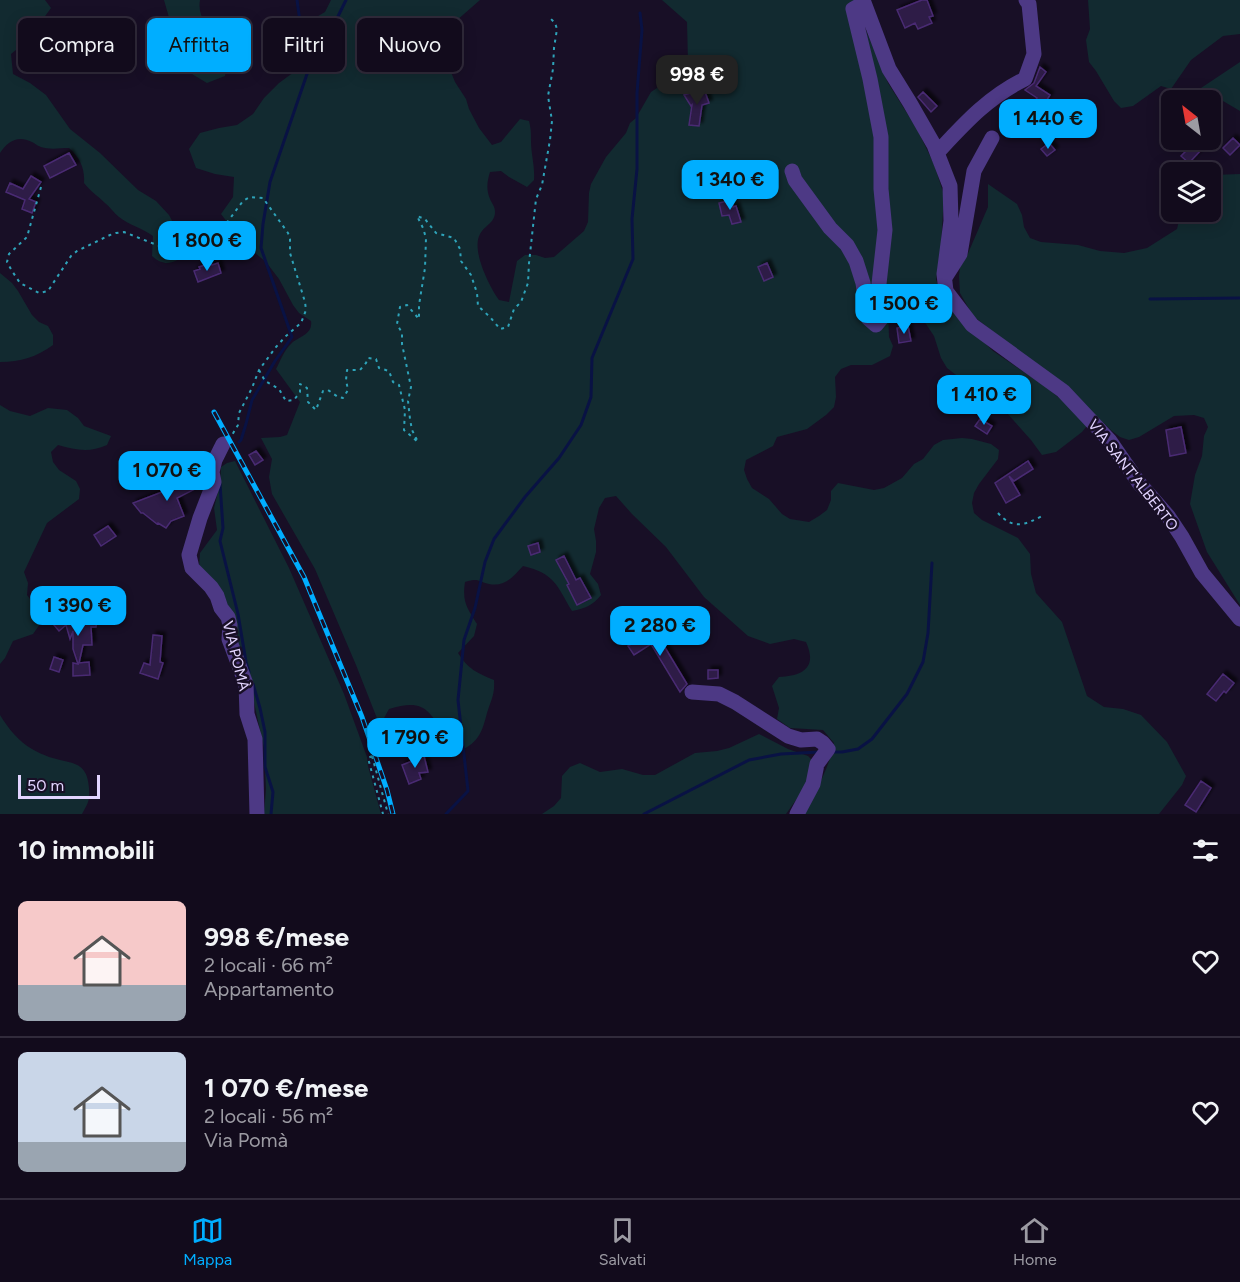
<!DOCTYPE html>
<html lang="it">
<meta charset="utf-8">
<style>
:root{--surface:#120b1c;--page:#1b1425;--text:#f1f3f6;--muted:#9c9ba3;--line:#312b3b;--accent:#00aeff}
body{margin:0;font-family:Figtree,sans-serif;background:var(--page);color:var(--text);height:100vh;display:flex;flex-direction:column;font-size:22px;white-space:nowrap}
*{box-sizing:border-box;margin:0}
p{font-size:20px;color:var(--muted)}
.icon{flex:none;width:33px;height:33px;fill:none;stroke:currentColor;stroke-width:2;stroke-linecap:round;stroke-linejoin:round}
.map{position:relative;height:814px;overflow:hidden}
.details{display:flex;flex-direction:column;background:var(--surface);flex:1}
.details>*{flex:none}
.top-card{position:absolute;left:18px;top:18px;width:600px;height:54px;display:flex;gap:12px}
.needle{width:39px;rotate:329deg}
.fabs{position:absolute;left:1161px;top:90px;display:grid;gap:12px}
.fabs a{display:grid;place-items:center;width:60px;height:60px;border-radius:9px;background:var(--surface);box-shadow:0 3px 15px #0003,0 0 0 2px var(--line);font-size:30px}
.scale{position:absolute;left:18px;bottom:15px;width:82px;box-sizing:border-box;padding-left:6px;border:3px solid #e2d4ff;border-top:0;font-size:16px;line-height:21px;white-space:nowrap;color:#e2d4ff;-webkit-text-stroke:4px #180f26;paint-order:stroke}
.price{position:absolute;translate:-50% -51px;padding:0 14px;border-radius:12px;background:var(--accent);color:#111;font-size:20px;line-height:39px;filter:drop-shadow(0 2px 3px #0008)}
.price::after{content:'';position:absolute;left:50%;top:36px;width:18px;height:14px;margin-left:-9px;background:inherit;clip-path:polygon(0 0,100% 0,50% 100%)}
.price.current{background:#222;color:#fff}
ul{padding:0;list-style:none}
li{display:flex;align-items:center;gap:18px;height:150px;padding:0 18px}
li+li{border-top:2px solid var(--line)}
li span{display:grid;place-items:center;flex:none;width:168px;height:120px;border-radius:9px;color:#555}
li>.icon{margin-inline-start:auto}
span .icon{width:72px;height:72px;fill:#fffc;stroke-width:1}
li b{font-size:26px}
h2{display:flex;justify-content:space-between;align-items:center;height:72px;padding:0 18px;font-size:26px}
.chip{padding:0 21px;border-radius:9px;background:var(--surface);box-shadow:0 3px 15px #0003,0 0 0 2px var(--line);font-size:21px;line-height:54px}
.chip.current{background:var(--accent);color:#111}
.dock{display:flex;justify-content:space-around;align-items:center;height:84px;border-top:2px solid var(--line);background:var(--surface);font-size:16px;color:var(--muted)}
.dock a{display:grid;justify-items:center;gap:3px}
.dock .current{color:var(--accent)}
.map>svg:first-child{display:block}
</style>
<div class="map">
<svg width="1240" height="814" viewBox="0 0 1240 814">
<defs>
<filter id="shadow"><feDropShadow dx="3.5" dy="-3.5" stdDeviation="1.5" flood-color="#0009"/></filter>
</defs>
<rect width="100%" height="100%" fill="#180f26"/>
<path fill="#122a30" d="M0,0H45L51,8L27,41L11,54L13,74L30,83L46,95L70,129L100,153L138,190L156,201L169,215L178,232L193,243L194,247C179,259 169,271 152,256L153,236C142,228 129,225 119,217C114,213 110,207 105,203C98,196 90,191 84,183C85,168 80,158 69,148C60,148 50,150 41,147C36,145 36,144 32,142C18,135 8,141 0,153Z
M164,0H200C197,17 208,27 218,39C222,44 225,50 229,56L225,76L207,83L172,62L170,21Z
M331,0H480L456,21L450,63L451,72L455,82L466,99L469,109L479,128L492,145L501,142L520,119L529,121C531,129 531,133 531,141C531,154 535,166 534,180L527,187L509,177L501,171L490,172C487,182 486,189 490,199C492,204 495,206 495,212C495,223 485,225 480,234C471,250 489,286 499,300L509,302L517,261L525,255H536L545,258L554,257L584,231L588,222L589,193L591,184L606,157L626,133L630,123L636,118L651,92L684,70L688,62L687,22L662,0H856L864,26L888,83L917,129L934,164L944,195L941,246L936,280L948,307L993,351L1046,387L1070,407L1087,426L1082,432L1056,452L1042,455L1031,440L1007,413L988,404L971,394L960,378L947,368L941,358L934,336L918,312L888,306L889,337L893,346L890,356L872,365H851L841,369L835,377L836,397L834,407L826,415L807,429L777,437L773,446L746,460L744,470L747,479L752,488L769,499L782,514L790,519L809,522L819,516L827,510L831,500V491L838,483L874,490L884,488L902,478L914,464L923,459L934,445L943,440L962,438L972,439L991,444L999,450L998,459L979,484L974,493L972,503L974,513L982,520L1018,538L1030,554L1031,574L1036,593L1062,622L1087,696L1104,707L1123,709L1141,715L1167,742L1186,776L1182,785L1159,814H802C815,794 830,766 834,743L823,730L790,728L777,719L779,708L772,686L779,677C802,676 818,668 806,642L794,639L770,644L748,636L704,597L666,547L632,514L616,496L605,498L599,508L594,529L596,541V552L590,574L598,584L601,595C592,606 586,608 572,611C556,584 555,574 523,566C513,577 505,587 489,584C476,581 479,578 465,582C462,602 467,608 477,624L474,636L458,653C468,669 477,673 494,680C495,695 491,700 487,713C482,732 479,742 460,751C458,750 454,749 452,747C448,745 446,740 444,736C429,708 422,699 389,709L383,720L382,731L356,665L315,569L272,494L269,477L272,459L261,438L280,437L287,435L300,402L276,369C280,362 284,350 291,344C299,336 313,335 311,321L299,313L293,305L279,279L266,262L243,243L221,214L233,197L234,177L215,174L196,168L189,149L200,133L219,128L237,125L253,114L264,98L279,83L294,72L291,32L325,12Z
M1088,0H1240V34L1223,36L1191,60L1171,89L1161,86L1133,106L1121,108L1114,101L1096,71L1089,62L1086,40L1090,29Z
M1240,62V111L1223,101H1213L1204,98L1198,90Z
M1240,174V605L1207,552L1190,504L1195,475L1202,456L1204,436L1208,427L1204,418L1194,415L1174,416L1139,437L1129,440L1120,437L1112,431L1068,389L973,316L960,293L959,276L960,267L966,258L988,207V184L1017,204L1022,215L1024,227L1030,238L1041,242L1078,245L1100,251L1124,253L1147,248L1177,229L1181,212H1210L1211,176L1213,175Z
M0,273L12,283L18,291L32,315L39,322L48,326L53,335V345C36,357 21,362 0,362Z
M0,405L10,411L30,416L48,408L67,410L78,418L84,426L111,436L107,445C89,453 76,450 58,445L51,452L53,462L59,470L76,481L80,489L79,499L47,523L24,572L28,583L27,595L33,603L49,614L45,617L33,634L13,641L5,658L0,664Z
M235,461L289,568L344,694L367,757L368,766L381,814H264L266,789L264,748L248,675L199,567L200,553L217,530L214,508L220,483L221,467L227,463Z
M0,715C8,728 19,742 32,749C37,752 44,755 49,757C71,764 87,760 89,788C90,801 88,803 82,814H0Z
M759,734L788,749L808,756L813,761L808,783L786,814H542L554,806L561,798L562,776L570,767L580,763L600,772L622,769L643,775H655L695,753L717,751L729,748Z"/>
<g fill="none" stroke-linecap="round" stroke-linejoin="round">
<path stroke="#091244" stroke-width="3" d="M297,0L307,73
M1150,299L1240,298
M239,442L241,440L246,424L252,400L275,361L292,337L261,248L263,224L270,182L307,74L321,51L346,0
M220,484L223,528L220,541L238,614L246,662L249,672
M253,684L260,708L265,732V767L273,792L271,814
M833,752H842L858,749L872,739L907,694L923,662L928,633L932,563
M446,814L468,791L458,700L464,640L475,608L485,562L494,539L525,497L559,458L581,425L591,397L592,358L633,259L632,219L637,169V93L642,30L640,13
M644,814L749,760L781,754L820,752"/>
</g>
<path fill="#2d1a47" stroke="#4a2c73" stroke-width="1.5" filter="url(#shadow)" d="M922,0H927L933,16L929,17L932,23L918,29L915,23L905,28L897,10Z
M1040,67L1046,72L1036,86L1050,95L1042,108L1034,103L1037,98L1025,90L1034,83Z
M704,89L709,103L702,105L699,126L689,125L692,105L691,106L684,95Z
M923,92L937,106L931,112L918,97Z
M1233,138L1240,145L1230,155L1223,148Z
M1049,143L1055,150L1047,156L1041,149Z
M1193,144L1201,150L1189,163L1181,156Z
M69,153L76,165L50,178L44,166Z
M31,176L41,182L29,199L36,202L32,213L22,209L25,200L6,192L10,183L23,189Z
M732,200L733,207L736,206L741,222L732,224L729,215L722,216L719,203Z
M211,263L212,265L218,263L221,273L198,282L194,271L200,269L199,267Z
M767,263L773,277L764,281L758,267Z
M908,326L911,341L899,343L897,328Z
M980,419L992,426L987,434L975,426Z
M1181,427L1186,453L1170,456L1166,430Z
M256,451L263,460L255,465L249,455Z
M193,458L204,465L203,476L188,466Z
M1028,461L1033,469L1014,481L1009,476L1020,495L1006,503L995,483Z
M189,473L197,488L177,498L184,516L171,521L166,528L158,523L157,524L143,513H141L133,503L175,487L172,482Z
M108,526L116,536L101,546L94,535Z
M538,543L540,552L531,555L528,546Z
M564,556L576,580L580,578L591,598L577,605L567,585L569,584L556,560Z
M44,611L65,623L64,621L79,613L78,614L83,612L85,617L97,618L96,627H91L92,645H83L79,663L89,662L90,675L73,676V663L78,664L73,649V631L70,639L66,625L59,631L43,612Z
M655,631L687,684L680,692L651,644L634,655L628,646L639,639L640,640Z
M153,635L162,636L160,662L163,663L158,679L140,673L144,663L150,665Z
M54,657L63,660L59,672L50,669Z
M708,670H718V678L708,679Z
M1223,674L1234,683L1226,693L1224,691L1216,701L1207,694Z
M424,756L428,772L419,773L421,779L409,784L402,765L415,760V758Z
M1201,781L1211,788L1196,812L1185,805Z"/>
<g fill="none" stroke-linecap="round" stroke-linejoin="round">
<path stroke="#2ea3b9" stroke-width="2" stroke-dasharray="3 4.5" stroke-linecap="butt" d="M41,187L27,237L9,254L7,262L12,271L20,283L39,293L48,291L71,256L77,251L110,235L116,233L124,232L190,258H197L209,254L220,232L243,201L250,197L263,198L288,233L290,239V253L305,302L306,310L301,323L286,336L276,347L259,370L252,388L239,413L238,425L232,435
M259,370L265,381L279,389L286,401L294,400L300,392V384L307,388L308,402L316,410L323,391L328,390L338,397L343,398L348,390L346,380L347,370H360L366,363L368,358L376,359L379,368L389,371L393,382L399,385L405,410L404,430L418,442L412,430L410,419L408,401L411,387L402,344V333L397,324L400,307L407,305L419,319V305L425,268L426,238L423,228L417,216L425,219L436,233L454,238L460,249L461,261L471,275L477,293L478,306L490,317L500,329L508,327L514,309L521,302L528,283L529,263L536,199L542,185L550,140L552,121L548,96L553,69L554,48L557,29L555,23L549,17
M998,513C1013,530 1025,525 1042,516
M372,756L368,758L383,814
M372,756L388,814"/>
<path stroke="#4d3985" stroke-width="15" d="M863,0L889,69L910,103L934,145L950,186L951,221L944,274L946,291L972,325L1063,391L1110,441L1139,483L1168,516L1182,537L1202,573L1240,619
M937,153C964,124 988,97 1025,79L1034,54L1029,4L1026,0
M792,171L795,180L830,228L847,245L856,261L863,283L868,318L876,325L881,319L877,302L885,230L881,189V137L870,79L853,9L864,3
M946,276L960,254L974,171L992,138
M223,444L215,460L212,472L214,482L200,518L189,555L192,568L211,587L217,596L221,608L228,617L230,625L229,639L246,684L247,714L255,739L257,814
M692,692L719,694L735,702L788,736L801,740L817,739L823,743L828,749L817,764L813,784L797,814"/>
<g stroke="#00aeff" stroke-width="5">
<path id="rail" d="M214,412L304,577L362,717L387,790L393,814"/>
</g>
<use href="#rail" stroke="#180f26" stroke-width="3" stroke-dasharray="9" stroke-linecap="butt"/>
</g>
<g text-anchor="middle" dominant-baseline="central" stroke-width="5" stroke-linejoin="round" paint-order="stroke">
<g font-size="15" fill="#e2d4ff" stroke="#180f26">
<text transform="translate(1133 475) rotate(52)">VIA SANT'ALBERTO</text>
<text transform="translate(236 656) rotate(76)">VIA POMÀ</text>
</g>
</g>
</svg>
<div class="fabs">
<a><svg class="needle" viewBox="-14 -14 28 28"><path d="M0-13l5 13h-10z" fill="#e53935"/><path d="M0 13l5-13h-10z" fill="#9c9ba3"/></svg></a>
<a><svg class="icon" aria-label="layers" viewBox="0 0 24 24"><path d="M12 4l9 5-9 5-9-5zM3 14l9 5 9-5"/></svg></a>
</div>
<div class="scale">50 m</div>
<b class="price current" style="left:697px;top:106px">998 €</b>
<b class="price" style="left:1048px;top:150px">1 440 €</b>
<b class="price" style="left:730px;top:211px">1 340 €</b>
<b class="price" style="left:207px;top:272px">1 800 €</b>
<b class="price" style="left:904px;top:335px">1 500 €</b>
<b class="price" style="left:984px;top:426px">1 410 €</b>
<b class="price" style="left:167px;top:502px">1 070 €</b>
<b class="price" style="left:78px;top:637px">1 390 €</b>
<b class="price" style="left:660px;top:657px">2 280 €</b>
<b class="price" style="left:415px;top:769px">1 790 €</b>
<div class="top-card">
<a class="chip">Compra</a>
<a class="chip current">Affitta</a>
<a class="chip">Filtri</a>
<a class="chip">Nuovo</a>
</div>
</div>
<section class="details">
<h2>10 immobili<svg class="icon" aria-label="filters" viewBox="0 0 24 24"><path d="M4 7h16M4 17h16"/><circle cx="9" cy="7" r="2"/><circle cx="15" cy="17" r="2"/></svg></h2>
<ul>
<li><span style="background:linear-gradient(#f6c9c9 70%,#9aa5b1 0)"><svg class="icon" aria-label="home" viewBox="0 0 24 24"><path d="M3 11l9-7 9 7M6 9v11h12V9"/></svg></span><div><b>998 €/mese</b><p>2 locali · 66 m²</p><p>Appartamento</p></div><svg class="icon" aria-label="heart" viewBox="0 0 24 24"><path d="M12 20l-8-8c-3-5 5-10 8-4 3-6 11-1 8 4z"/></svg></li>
<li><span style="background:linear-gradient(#c9d6e8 75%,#9aa5b1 0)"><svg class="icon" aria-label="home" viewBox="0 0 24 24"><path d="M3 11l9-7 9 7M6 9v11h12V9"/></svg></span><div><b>1 070 €/mese</b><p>2 locali · 56 m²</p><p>Via Pomà</p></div><svg class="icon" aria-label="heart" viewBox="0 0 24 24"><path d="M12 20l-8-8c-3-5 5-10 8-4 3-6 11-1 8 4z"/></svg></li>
</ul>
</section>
<nav class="dock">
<a class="current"><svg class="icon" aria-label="map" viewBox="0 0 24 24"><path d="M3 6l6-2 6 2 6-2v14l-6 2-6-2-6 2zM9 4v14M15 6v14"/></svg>Mappa</a>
<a><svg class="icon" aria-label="saved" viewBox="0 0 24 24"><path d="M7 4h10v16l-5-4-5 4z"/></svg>Salvati</a>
<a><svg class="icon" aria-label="home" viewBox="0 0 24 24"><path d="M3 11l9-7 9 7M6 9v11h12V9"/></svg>Home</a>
</nav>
